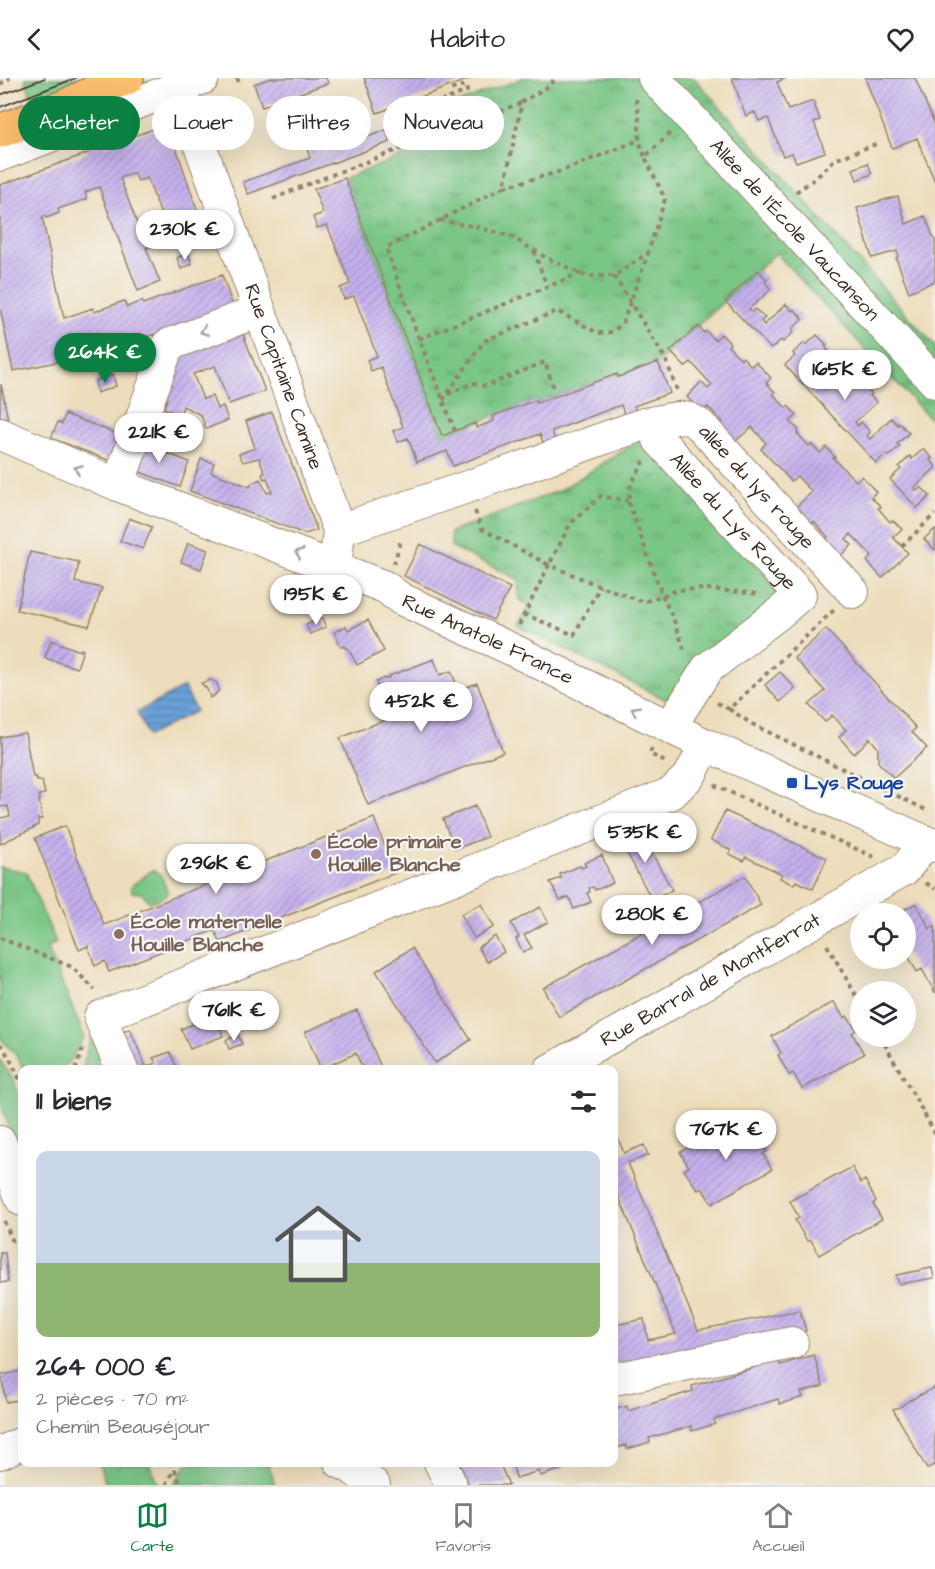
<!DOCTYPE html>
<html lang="fr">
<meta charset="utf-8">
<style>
:root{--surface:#fff;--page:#f7f7f7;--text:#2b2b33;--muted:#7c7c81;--line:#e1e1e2;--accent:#0b8043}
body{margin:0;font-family:"Architects Daughter",sans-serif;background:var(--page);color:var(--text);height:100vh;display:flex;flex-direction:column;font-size:22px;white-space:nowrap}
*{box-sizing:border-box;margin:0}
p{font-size:20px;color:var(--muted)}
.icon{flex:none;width:33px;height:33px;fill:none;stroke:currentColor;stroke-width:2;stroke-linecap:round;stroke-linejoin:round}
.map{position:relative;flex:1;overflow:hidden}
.side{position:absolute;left:18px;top:987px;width:600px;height:402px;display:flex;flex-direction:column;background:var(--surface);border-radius:12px;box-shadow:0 6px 24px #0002}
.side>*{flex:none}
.banner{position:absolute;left:18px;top:18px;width:600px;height:54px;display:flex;gap:12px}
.fabs{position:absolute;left:850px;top:825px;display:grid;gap:12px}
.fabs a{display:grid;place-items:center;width:66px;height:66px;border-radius:50%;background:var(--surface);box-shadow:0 6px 24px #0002;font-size:30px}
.price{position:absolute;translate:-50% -51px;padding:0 14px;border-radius:21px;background:#fff;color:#222;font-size:20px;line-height:39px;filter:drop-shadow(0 2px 3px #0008)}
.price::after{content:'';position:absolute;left:50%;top:36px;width:18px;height:14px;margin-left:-9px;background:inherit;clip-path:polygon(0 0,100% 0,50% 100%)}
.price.selected{background:var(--accent);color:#fff}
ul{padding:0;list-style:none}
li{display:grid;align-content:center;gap:12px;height:318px;padding:0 18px}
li+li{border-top:2px solid var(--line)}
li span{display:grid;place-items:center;height:186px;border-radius:12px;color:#555}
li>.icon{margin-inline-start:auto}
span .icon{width:108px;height:108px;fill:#fffc;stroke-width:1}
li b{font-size:26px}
h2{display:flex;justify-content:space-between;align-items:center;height:72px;padding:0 18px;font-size:26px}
.pill{padding:0 21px;border-radius:27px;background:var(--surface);box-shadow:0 6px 24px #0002;font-size:21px;line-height:54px}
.pill.selected{background:var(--accent);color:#fff}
header{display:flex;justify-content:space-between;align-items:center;height:78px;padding:0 18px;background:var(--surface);font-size:27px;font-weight:600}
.menu{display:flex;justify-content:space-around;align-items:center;height:84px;border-top:2px solid var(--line);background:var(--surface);font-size:16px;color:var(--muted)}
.menu a{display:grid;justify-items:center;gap:3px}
.menu .selected{color:var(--accent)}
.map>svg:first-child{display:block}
</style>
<header><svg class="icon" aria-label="back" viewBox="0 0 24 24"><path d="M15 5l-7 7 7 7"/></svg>Habito<svg class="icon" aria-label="heart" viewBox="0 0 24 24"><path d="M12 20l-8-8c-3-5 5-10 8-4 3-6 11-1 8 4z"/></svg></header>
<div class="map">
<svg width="935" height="1407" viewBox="0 0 935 1407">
<defs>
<pattern id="park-tufts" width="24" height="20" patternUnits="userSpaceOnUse" patternTransform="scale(1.5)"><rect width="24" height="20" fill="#7ac685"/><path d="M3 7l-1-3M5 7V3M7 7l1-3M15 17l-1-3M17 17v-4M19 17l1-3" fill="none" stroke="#65a16c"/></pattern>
<pattern id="water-rules" width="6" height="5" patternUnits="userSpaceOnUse" patternTransform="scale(1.5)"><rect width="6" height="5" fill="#69a0d7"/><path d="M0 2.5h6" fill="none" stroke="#5883ae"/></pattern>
<pattern id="building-hatch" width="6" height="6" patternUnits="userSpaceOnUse" patternTransform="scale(1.5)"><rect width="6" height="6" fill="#c5b1ee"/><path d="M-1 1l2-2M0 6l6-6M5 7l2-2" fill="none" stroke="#a190c0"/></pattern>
</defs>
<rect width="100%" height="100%" fill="#f6f6f2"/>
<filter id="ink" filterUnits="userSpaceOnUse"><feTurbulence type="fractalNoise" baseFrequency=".0167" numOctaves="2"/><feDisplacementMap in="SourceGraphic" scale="12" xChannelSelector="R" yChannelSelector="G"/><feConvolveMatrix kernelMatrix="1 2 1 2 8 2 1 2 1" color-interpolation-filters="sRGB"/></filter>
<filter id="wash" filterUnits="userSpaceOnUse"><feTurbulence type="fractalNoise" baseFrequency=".008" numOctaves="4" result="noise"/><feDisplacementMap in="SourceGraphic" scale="24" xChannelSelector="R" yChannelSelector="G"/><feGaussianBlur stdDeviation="1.35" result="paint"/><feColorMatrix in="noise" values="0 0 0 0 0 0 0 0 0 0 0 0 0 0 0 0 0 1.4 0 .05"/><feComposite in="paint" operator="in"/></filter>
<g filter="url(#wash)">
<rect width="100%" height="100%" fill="#edddbc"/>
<path fill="#7ac685" stroke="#5a7852" stroke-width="1.5" d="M27,0H91L33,22L25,1Z
M0,789L26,794L56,865L47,869L84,958L73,979L62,991H24L16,977L0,960Z
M92,958L109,991L83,992L87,970Z
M0,982L14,1003L22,1027V1084L0,1024Z
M188,1385H268L275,1407H173Z"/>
<path fill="url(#park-tufts)" stroke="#5a7852" stroke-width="1.5" d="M523,0H694L935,268V346L776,175L658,284L618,299L617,296L537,325L536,322L442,358L345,100L425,70L415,42Z
M645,359L781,515L671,624L518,548L529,527L519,521L518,501L451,469V454L561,412Z
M153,792L161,797L168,815L158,822L149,824L142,815L132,814L131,808Z
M99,1385H149L158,1407H106Z"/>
<path fill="url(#water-rules)" stroke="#52657a" stroke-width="1.5" d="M184,609L196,633L148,658L137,634Z"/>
<g id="blocks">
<path fill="url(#building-hatch)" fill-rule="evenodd" d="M271,0H326L328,5L262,29L254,6Z
M364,0H472L377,35Z
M732,0H786L777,4L788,32L813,23L820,42L814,44L825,74L796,84L792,75L783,78L768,40L759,43L755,34L746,38Z
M865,0H915L935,47V104L917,60L892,70Z
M330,41L342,47L358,42L365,60L386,52L390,64L248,116L243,104L310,80L304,62L325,54Z
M168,46L203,149L146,170L160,204L138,213L99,109L85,114L87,121L58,131L59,135L46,140L45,138L42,139L64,240L93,230L94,234L124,223L127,229L142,223L143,226L222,197L235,234L157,264L154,256L91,280L90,277L13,293L0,230V107L88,75L86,69L103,62L105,68ZM134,95L138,103L147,100L164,144L140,153L120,100Z
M868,85L872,96L857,102L853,91Z
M345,100L442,358L475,345L476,350L494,343L493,338L536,322L537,325L617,296L618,299L658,284L670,315L634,328L637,335L626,340L621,327L552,353L555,363L544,367L540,356L453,388L447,373L417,384L408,360L398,364L393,353L403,349L381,289L371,293L367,282L377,278L354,218L344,221L340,210L350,206L347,197L327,147L317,150L313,139L323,135L314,111Z
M898,118L906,146L925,138L935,163V203L909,214L896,180L898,179L897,173L872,180L857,130Z
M188,175L192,186L181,191L177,180Z
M758,192L767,202L765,204L771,211L749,231L752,234L755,231L765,240L761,243L764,247L786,226L792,233L794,231L803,241L792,251L794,254L783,264L781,262L771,271L725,223Z
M240,248L265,313L229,326L215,288L193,296L203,321L212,318L217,331L223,328L228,342L206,351L201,337L183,328L180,338L164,330L167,321L159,318L177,271Z
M698,248L704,255L706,253L715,262L721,256L730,265L728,268L741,281L743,279L751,288L756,284L771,300L766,305L775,314L773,316L786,330L788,328L797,337L790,344L799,352L797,355L809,368L811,366L820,375L826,369L835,379L833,380L856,403L862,398L876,414L871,419L881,429L878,430L890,444L892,442L902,451L893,459L908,475L882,500L867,483L872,478L851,456L846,461L852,467L837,481L822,465L828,459L814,443L808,449L793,432L812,414L797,398L791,403L761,371L766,365L752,349L731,367L716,351L723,344L708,329L702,335L687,319L701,304L708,311L712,307L691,284L685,289L670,273Z
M817,257L827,267L825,268L830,275L809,296L812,299L816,295L825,305L821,308L824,311L845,291L852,298L854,296L872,316L870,318L877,324L855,344L858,348L861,344L870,354L867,358L870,361L891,340L898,347L899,345L909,355L897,366L900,368L889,378L886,376L876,385L785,287L795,278L793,275L804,265L806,267Z
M113,296L116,308L97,315L95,303Z
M1,306L4,321L8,342L0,339Z
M272,334L317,452L305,456L190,413L201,381L214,385L211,394L250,409L252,405L260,401L267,415L272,414L267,400L264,401L262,396L265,395L259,380L243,384L239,376L255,370L246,343Z
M65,336L126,359L116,385L51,360L58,344L62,346Z
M141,360L153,364L152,369L189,384L180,409L129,390Z
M923,371L932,380L930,382L935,387V390L914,410L917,413L921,409L930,418L917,430L890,401L901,391L899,389L910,378L912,381Z
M129,440L152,449L143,471L120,463Z
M935,451V472L924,461Z
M188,465L208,472L201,491L181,484Z
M420,466L510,510L493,542L404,498Z
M30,474L79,484L75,504L102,510L89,548L17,532Z
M322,540L326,549L310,556L306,547Z
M368,542L384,573L357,587L348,570H346L345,568L341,569L334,554L346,548L348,552Z
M826,551L916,650L912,654L927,670L894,700L878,684V670L870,660L854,676L839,659L846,652L832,637L825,644L809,627L825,613L794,580Z
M51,562L80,573L81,571L83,572L77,590L45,580Z
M434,581L440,597L451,593L459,612L477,605L503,674L368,727L340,660L390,640L376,604L384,600L385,601L389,600V598Z
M780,594L795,610L780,624L765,607Z
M211,602L217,605L219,612L215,617L210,620L207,611L201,605Z
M25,655L33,699H36L37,703H42L45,716L39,717L40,721L39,722L42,741H38V747L31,751L0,766V740L10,738L8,728L0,729V659Z
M475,728L487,759L455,771L443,741Z
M725,733L827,780L813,811L796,803L794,806L790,805L780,800L782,796L746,779L744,783L740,781L729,776L731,772L711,762Z
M374,740L395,795L220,864L215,852L109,894L105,883L95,888L88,868L79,872L35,760L65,748L104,847Z
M638,750L672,812L652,822L618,758Z
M602,777L613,805L595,812L593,809L589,810L590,814L587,815L591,824L574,831L569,819L560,822L550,804L561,800L560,796L580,788L581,790L586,788L584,785Z
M745,798L761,827L559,939L543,910Z
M916,825L930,851L935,848V915L922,891L917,894L907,876L906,877V836H897Z
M481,826L494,849L474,860L461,836Z
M540,829L548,844L524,857L532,870L523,874L516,861L519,859L511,845Z
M495,858L504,874L487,884L478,869Z
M412,870L471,962L435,985L376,893Z
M834,924L844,940L847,938L856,952L852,955L864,976L802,1011L793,995L789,997L778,977L781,975L772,958Z
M357,932L382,992H363L356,975L321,991L305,954Z
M215,937L223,958L190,971L181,951Z
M130,951L146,989L156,985L153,980L170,974L178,992H129L114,958Z
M238,957L242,966L229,971L226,962Z
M742,1039L751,1055L755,1053L767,1074L763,1076L772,1091L712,1126L702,1110L698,1112L684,1092L689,1089L680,1074Z
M616,1056L624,1075L644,1067L648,1077L628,1085L698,1252L800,1232L806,1253L614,1291V1247L644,1241L648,1262L676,1256L614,1107V1057Z
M852,1089L861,1105L865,1102L876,1123L873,1126L882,1141L819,1177L811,1162L807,1163L795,1142L799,1140L790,1123Z
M0,1175H5L8,1204L0,1205Z
M932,1190L934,1200L899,1206L896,1197Z
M814,1277L823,1308L801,1314L803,1319L780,1326L778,1321L714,1341L715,1346L692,1353L691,1348L649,1360L650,1364L627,1371L626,1367L614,1371V1332L627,1328L628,1333L693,1313L692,1308L779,1282L780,1287Z
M22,1293V1321L6,1324L1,1297Z
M935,1309V1386L927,1391L893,1331L900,1329L911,1321V1322L921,1316V1317Z
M459,1384H499L509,1407H469Z
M512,1384H565V1385L561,1386L563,1391L540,1398L539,1393L516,1400Z"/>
</g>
</g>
<g filter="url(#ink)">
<use href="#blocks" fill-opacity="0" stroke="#94846d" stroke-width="1.5"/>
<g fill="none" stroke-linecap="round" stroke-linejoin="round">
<g stroke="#94846d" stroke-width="34">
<g id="minor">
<path id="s1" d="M654,0L935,304"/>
<path id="s2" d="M179,9L339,452L337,473"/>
<path d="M0,77L203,0"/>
<path id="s3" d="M0,356L118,407L385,509L401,521L511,571L706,667L935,768"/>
<path id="s4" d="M659,362L800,517L783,532L707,591L670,649"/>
<path d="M118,407L168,267L259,233"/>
<path id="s5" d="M339,452L470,408L644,346C656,345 676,338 686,340C690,340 696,345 700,347L853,514"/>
<path d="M122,992L100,939L672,715L690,697L706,667"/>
<path id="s6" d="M550,992L618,955L905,791L926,764"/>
<path d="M0,1064L22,1122"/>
<path d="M614,1301L792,1265"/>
<path d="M0,1375L22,1365"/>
<path d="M340,1384L352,1390L374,1407"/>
<path d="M440,1384L451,1407"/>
</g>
</g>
<g stroke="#94846d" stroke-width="36">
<path id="major" d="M0,53L66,28L108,7L127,0"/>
</g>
<path stroke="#94846d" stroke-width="4" stroke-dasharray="4.5 4.5" stroke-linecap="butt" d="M237,0L240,8
M0,6L10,0
M636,21L639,36V62L645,79
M403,26L417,64
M407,37L467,13L465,7L447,13
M504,109L562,93L639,62
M796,114L816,100L834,82L876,66
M273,121L313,104L521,25
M440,142L477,149L512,159L545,179L586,198H614L648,175L665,121L645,79L670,55
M534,173L547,209
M614,198L666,282L677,312
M419,261L581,195
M448,316L473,305L486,308L545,284L554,311
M443,322L484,263L557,233L598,255L613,254L623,244L648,176
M455,353L419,261L386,170L504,109L522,24L551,7L554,0
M644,383L631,406L628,423L662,517L675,545L685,574
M475,433L482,451L549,487L570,446L601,418L628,423
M902,468L935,436
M394,486L401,461
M524,536L574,557L600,508
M519,547L549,487L600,508L644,524L678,512L707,511L759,516
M717,625L729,631L834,532
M729,631L752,646L926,732
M652,670L650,676L667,685
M714,707L874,779
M926,805L935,811
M0,860L72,889L95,912
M827,867L861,926
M880,958L935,1055
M0,966L9,979L22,1006
M77,992L76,989L83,970
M4,1143L13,1164L20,1170L22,1178
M169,1384L175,1392L181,1407
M167,1407L168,1401L175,1393"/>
<use href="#minor" stroke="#fff" stroke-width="32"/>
<use href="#major" stroke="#fbbd6e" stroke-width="33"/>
<path stroke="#3b2a1e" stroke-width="1.5" d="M0,17L45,0
M0,29L76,0"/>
</g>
<defs><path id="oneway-chevron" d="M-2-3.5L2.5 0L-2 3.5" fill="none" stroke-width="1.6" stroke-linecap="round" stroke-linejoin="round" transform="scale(1.5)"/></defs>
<g stroke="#a79f9a">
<use href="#oneway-chevron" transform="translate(204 253) rotate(160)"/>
<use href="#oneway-chevron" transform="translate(78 391) rotate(-157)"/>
<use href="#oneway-chevron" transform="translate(299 475) rotate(-159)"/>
<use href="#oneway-chevron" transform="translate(635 632) rotate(-153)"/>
</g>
</g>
<rect fill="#1a4fb4" stroke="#f6f6f2" stroke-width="2" x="786" y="699" width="12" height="12" rx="3"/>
<g fill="#8d6e63" stroke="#f6f6f2" stroke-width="2">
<circle cx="316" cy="776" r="6"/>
<circle cx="119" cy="856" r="6"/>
</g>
<g text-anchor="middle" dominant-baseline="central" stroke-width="4.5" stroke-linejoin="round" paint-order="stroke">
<g font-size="20" fill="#3b2a1e" stroke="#f6f6f2">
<text stroke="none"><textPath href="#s1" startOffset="207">Allée de l'École Vaucanson</textPath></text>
<text stroke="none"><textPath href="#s2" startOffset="308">Rue Capitaine Camine</textPath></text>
<text stroke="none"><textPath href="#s5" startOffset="465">allée du lys rouge</textPath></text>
<text stroke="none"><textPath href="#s4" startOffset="110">Allée du Lys Rouge</textPath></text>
<text stroke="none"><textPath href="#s3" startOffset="530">Rue Anatole France</textPath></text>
<text stroke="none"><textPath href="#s6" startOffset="184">Rue Barral de Montferrat</textPath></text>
</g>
<g font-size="20" font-weight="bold" fill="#164399" stroke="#f6f6f2" text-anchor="start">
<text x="804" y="705">Lys Rouge</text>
</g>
<g font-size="20" font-weight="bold" fill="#785e54" stroke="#f6f6f2" text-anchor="start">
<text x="328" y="764">École primaire<tspan x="328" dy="23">Houille Blanche</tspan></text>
<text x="131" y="844">École maternelle<tspan x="131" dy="23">Houille Blanche</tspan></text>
</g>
</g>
</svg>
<div class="fabs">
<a><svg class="icon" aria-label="locate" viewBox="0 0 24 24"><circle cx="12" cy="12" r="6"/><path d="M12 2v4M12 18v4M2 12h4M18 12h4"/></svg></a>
<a><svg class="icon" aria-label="layers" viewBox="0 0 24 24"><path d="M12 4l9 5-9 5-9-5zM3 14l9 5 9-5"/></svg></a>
</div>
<b class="price" style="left:185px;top:183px">230K €</b>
<b class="price selected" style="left:105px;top:306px">264K €</b>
<b class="price" style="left:845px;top:323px">165K €</b>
<b class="price" style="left:159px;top:386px">221K €</b>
<b class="price" style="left:316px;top:548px">195K €</b>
<b class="price" style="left:421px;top:655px">452K €</b>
<b class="price" style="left:645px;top:786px">535K €</b>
<b class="price" style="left:216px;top:817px">296K €</b>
<b class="price" style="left:652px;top:868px">280K €</b>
<b class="price" style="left:234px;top:964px">761K €</b>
<b class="price" style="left:726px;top:1083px">767K €</b>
<div class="banner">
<a class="pill selected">Acheter</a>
<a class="pill">Louer</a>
<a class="pill">Filtres</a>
<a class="pill">Nouveau</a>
</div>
<section class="side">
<h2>11 biens<svg class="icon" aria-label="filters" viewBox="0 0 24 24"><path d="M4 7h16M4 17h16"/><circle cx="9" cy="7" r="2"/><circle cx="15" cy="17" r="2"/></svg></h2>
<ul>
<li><span style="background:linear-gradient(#c9d6e8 60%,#8fb573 0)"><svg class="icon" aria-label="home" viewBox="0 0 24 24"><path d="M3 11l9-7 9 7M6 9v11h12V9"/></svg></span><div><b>264 000 €</b><p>2 pièces · 70 m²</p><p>Chemin Beauséjour</p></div></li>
</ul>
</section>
</div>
<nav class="menu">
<a class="selected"><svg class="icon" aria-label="map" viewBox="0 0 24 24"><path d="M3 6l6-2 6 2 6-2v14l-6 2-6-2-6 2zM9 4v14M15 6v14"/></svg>Carte</a>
<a><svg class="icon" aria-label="saved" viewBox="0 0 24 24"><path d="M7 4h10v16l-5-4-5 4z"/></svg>Favoris</a>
<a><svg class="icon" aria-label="home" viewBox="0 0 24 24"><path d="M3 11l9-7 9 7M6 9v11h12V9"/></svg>Accueil</a>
</nav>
